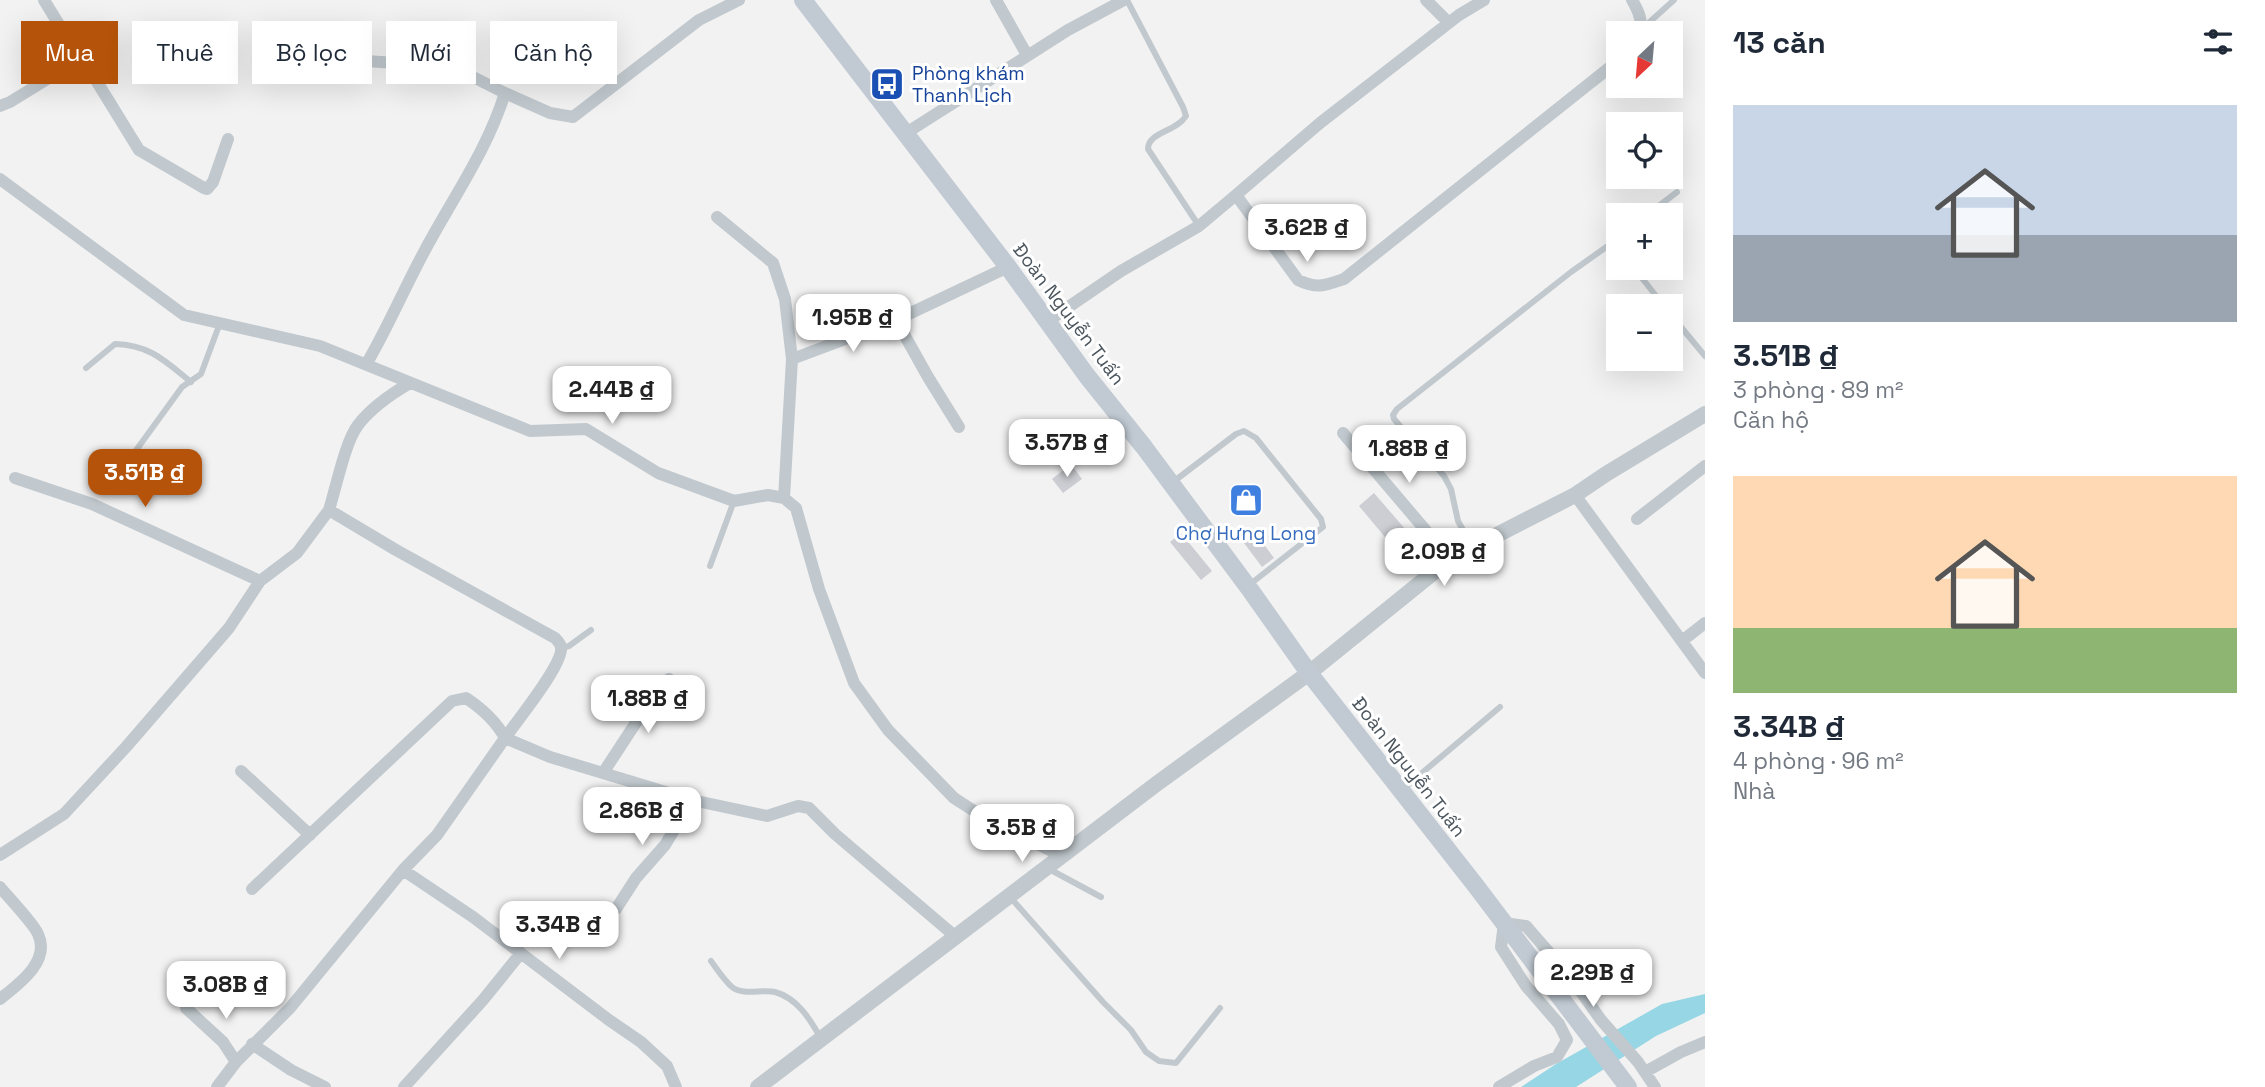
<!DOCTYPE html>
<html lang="vi">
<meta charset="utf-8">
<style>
:root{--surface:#fff;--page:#f2f2f3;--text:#1f2937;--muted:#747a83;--accent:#b45309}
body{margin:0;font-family:"Space Grotesk",sans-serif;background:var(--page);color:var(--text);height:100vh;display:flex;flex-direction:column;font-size:26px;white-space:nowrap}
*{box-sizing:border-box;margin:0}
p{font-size:23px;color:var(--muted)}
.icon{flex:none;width:38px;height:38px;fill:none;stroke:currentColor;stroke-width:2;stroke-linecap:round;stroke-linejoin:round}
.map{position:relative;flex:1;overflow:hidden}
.drawer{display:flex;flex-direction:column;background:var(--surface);width:560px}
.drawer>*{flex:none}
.banner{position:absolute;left:21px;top:21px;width:665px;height:63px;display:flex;gap:14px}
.needle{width:46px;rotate:206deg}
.controls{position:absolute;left:1606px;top:21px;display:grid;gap:14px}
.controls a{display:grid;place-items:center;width:77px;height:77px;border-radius:0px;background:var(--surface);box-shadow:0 7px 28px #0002;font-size:35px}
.price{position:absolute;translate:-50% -60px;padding:0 16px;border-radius:14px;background:#fff;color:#222;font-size:23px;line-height:46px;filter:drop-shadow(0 2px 4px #0008)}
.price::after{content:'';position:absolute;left:50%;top:42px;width:21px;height:16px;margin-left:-10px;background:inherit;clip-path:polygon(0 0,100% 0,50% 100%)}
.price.selected{background:var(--accent);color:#fff}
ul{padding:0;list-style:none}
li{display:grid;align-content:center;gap:14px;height:371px;padding:0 28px}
li span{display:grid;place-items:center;height:217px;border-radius:0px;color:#555}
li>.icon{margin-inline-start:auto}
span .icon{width:126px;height:126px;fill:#fffc;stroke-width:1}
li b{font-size:30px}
h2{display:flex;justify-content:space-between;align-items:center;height:84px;padding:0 28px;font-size:30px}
.tag{padding:0 24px;border-radius:0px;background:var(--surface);box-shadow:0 7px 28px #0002;font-size:24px;line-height:63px}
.tag.selected{background:var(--accent);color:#fff}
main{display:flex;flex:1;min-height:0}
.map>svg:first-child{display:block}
</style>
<main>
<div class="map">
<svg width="1705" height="1087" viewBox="0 0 1705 1087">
<rect width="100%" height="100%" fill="#f3f2f2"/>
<path fill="#97d6e4" d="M1705,994V1013L1656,1036L1576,1087H1521L1556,1064L1662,1004Z"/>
<path fill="#ccced3" d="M1071,464L1082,479L1063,493L1052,479Z
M1374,493L1406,530L1390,543L1359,506Z
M1253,530L1274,558L1262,567L1241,539Z
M1181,533L1212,571L1201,580L1170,542Z"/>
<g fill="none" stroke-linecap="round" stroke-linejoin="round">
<path stroke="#c1c9ce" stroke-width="6" d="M1127,0L1183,107L1186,116C1176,132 1148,132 1148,149L1199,226
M1643,28L1674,0
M1647,215L1677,192
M1634,268L1664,306
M1671,315L1705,356
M86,368L115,344C150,345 165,361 191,382
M129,460L182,387L201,374L220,323
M1173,482L1236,434L1244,431L1256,438L1321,519L1323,527L1249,585
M1472,546L1458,521L1451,489L1444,476L1394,419L1393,415L1397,409L1571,272L1619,238
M710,566L734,501
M562,648L569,646L591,630
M1403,789L1500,707
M1049,869L1101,897
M1010,897L1103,1002L1131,1030L1146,1052L1159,1061L1176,1063L1220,1008
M711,961C717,969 724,980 732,987C743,996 762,989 775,992C797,998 810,1019 820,1037"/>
<path stroke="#c1c9ce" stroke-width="12" d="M996,0L1027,55
M1426,0L1449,23
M1484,0L1459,15L1320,123L1236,195L1298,280C1317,289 1324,286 1344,279L1619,60
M1632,0C1638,10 1644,22 1639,33
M80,59L94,77L139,150L204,188L207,189L213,182L228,139
M289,62L352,60L453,67L505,93C487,151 452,199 424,252C404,289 388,327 367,363
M505,93L550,113L573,117L699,20L739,0
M0,106L10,102L80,59L44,0
M906,133L1068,30L1124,0
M0,179L184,315L320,346L530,431L586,429L658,473L734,501L768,495L784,498L796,508L819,589L854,683L888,730L954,798L985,818L1062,856
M717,217L773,263L785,299L792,359
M896,320L928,377L959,427
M1048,321L1121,271L1199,226L1236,195
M1343,433L1450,559
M15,478L92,504L260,581
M1575,495L1705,673
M784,498L792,359L896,320L1008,267
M1637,519L1705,466
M1682,641L1705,623
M241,771L310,835
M603,773L639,718L669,679
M0,855L64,814L126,747L229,628L260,581L297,553L329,510
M403,870L473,917L609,1020L641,1042L667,1066L676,1087
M0,887C9,898 34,924 38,934C51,961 19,984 0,999
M252,889L452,701L466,698C481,708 496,721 505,738C516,722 564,664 561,647C560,643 558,641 555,638L396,550L329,510C336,488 345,442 358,425C371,408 391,394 410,383
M616,909L636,878L665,845L692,800
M186,1008L223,1042L236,1062
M252,1044L291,1070L325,1087
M1645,1072L1681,1052L1705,1042
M217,1087L236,1062L290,1008L403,870L437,835L505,738L550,757L692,800L767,816L798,806L809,808L835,834L956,937
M404,1087L483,1000L521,953
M1499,1087L1534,1066L1557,1057L1567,1040L1559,1024L1526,986L1501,947L1504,923L1526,926L1572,979L1601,1020L1638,1062L1655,1087"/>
<path stroke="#c1c9ce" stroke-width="16" d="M758,1087L1155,785L1309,673L1450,559L1575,495L1606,474L1705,414"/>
<path stroke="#c1cad3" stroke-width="18" d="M803,0L1008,267L1087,376L1144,447L1251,591L1309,673L1476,886L1628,1087"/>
</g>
<defs>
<g id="bus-square" transform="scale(1.75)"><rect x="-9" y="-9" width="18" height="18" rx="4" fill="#1a4fb4" stroke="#fff"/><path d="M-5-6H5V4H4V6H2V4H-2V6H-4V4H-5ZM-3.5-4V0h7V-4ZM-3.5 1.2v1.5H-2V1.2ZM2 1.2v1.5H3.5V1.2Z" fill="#fff"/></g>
<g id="shop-square" transform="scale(1.75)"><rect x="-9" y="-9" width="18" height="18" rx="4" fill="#3f7fe0" stroke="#fff"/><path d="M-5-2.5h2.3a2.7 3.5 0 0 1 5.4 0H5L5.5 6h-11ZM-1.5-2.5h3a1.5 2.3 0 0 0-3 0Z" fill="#fff"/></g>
</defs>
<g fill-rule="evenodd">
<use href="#bus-square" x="887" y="84"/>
<use href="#shop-square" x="1246" y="500"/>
</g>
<g text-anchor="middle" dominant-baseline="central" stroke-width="6" stroke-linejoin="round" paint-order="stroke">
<g font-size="19" fill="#164399" stroke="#fff" text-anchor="start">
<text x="912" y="73">Phòng khám<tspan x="912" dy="22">Thanh Lịch</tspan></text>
</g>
<g font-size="19" fill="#4b555d" stroke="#fff">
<text transform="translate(1069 314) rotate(53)">Đoàn Nguyễn Tuấn</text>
<text transform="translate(1409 767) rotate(52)">Đoàn Nguyễn Tuấn</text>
</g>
<g font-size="19" fill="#366cbe" stroke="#fff">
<text x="1246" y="533">Chợ Hưng Long</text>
</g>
</g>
</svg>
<div class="controls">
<a><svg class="needle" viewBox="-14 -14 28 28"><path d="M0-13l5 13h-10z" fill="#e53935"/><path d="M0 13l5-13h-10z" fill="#747a83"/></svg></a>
<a><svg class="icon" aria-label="locate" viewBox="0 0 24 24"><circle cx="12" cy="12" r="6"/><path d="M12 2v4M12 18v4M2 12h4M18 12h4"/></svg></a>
<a>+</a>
<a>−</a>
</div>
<b class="price" style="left:1307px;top:264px">3.62B ₫</b>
<b class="price" style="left:853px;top:354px">1.95B ₫</b>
<b class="price" style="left:612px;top:426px">2.44B ₫</b>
<b class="price" style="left:1067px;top:479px">3.57B ₫</b>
<b class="price" style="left:1409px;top:485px">1.88B ₫</b>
<b class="price selected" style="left:145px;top:509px">3.51B ₫</b>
<b class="price" style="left:1444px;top:588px">2.09B ₫</b>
<b class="price" style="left:648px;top:735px">1.88B ₫</b>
<b class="price" style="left:642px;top:847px">2.86B ₫</b>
<b class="price" style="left:1022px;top:864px">3.5B ₫</b>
<b class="price" style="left:559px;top:961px">3.34B ₫</b>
<b class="price" style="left:1593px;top:1009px">2.29B ₫</b>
<b class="price" style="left:226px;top:1021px">3.08B ₫</b>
<div class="banner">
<a class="tag selected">Mua</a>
<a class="tag">Thuê</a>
<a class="tag">Bộ lọc</a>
<a class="tag">Mới</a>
<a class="tag">Căn hộ</a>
</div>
</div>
<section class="drawer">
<h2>13 căn<svg class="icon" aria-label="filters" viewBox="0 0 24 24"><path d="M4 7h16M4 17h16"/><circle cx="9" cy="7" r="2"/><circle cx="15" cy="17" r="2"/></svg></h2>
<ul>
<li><span style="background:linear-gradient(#c9d6e8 60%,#9aa5b1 0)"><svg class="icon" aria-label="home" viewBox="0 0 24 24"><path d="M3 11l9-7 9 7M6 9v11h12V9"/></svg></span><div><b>3.51B ₫</b><p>3 phòng · 89 m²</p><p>Căn hộ</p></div></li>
<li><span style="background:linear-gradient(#ffd9b3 70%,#8fb573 0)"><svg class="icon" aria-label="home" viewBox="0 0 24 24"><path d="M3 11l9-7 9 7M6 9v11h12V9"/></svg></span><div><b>3.34B ₫</b><p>4 phòng · 96 m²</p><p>Nhà</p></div></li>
</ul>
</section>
</main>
